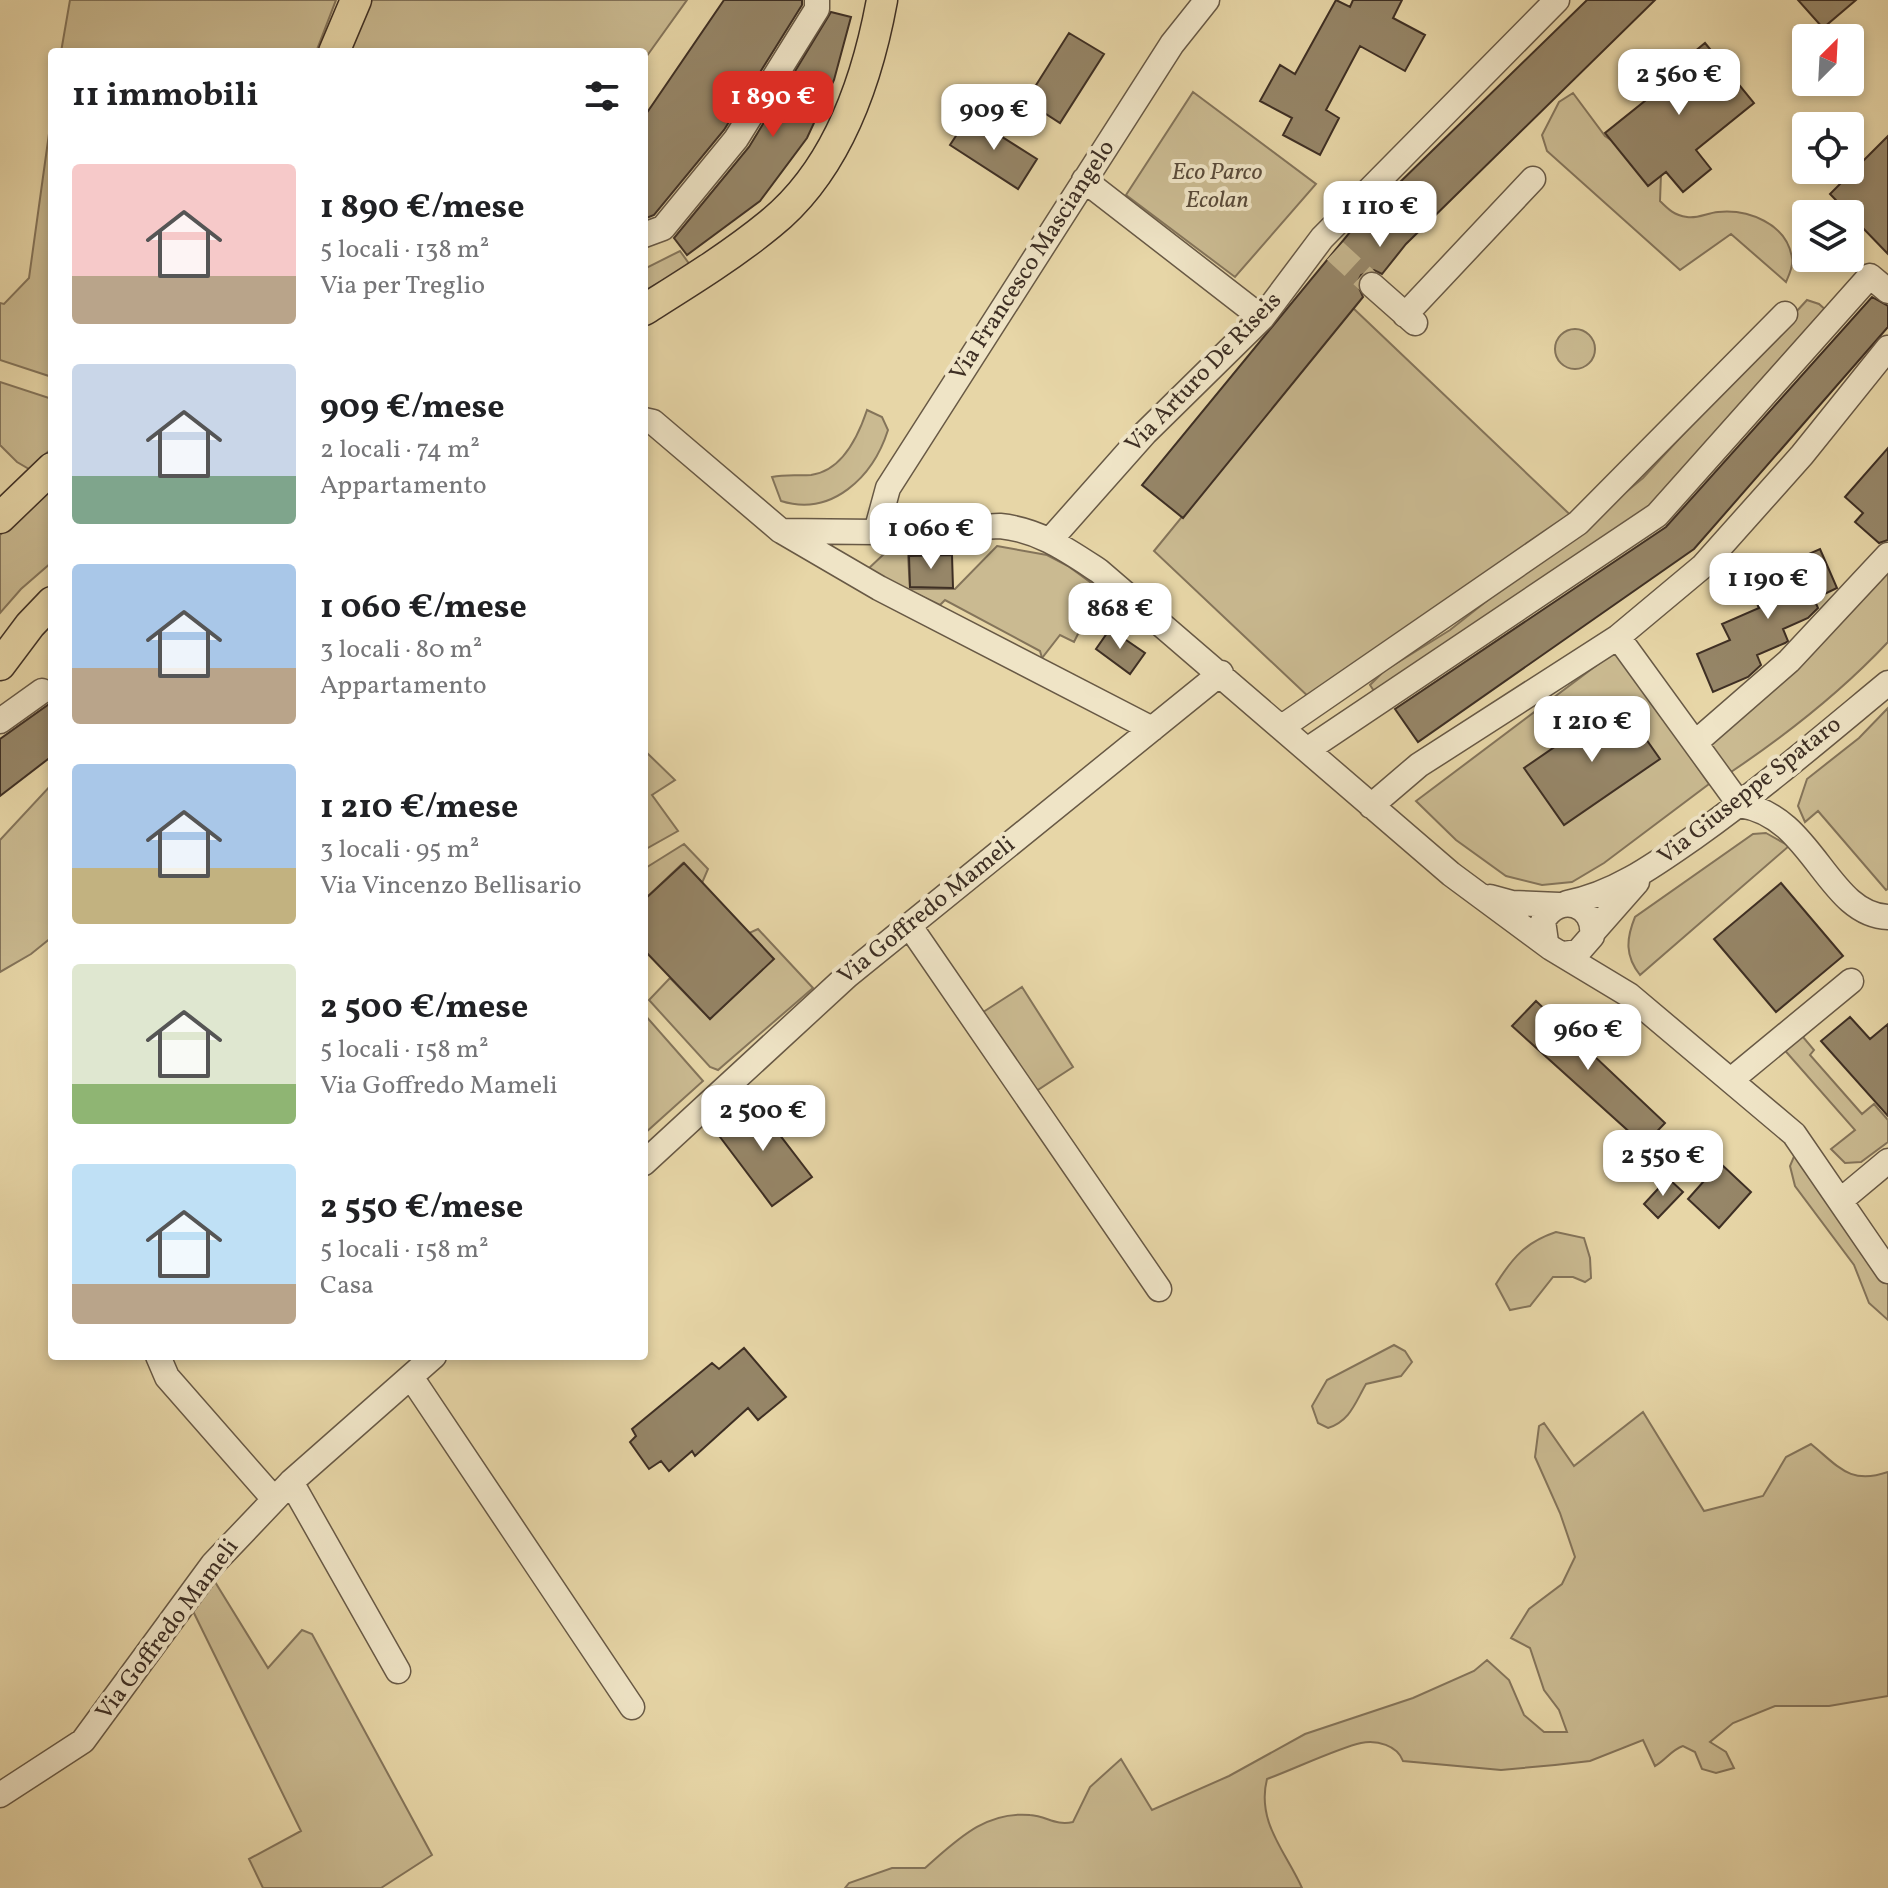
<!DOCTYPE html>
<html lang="it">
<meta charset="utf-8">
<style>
:root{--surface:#fff;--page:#f6f6f6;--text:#202124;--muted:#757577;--accent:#d93025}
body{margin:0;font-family:Vollkorn,serif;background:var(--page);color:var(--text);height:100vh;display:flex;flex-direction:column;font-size:30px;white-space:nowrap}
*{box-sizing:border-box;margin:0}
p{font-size:26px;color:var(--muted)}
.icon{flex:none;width:44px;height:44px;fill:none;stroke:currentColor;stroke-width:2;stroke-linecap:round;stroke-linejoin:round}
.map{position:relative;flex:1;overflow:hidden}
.drawer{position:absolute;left:48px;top:48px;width:600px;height:1312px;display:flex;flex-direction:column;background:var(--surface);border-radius:8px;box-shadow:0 4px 12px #0003}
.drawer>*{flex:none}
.needle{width:52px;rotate:24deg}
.fabs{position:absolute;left:1792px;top:24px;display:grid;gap:16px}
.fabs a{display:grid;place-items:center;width:72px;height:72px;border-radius:8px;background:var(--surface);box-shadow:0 4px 12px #0003;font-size:40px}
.price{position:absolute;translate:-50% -68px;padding:0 18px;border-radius:16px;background:#fff;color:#222;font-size:26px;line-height:52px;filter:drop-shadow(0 2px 4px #0008)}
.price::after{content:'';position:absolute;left:50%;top:48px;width:24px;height:18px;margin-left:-12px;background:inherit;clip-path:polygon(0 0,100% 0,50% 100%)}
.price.current{background:var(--accent);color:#fff}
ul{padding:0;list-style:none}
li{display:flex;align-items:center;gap:24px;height:200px;padding:0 24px}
li span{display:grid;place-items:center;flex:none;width:224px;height:160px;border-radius:8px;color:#555}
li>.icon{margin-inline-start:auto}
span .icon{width:96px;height:96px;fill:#fffc;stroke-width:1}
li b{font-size:34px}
h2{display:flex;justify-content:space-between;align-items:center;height:96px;padding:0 24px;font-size:34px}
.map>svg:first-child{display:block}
</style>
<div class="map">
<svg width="1888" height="1888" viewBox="0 0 1888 1888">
<rect width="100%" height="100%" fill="#e7d6a7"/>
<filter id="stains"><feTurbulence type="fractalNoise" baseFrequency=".0025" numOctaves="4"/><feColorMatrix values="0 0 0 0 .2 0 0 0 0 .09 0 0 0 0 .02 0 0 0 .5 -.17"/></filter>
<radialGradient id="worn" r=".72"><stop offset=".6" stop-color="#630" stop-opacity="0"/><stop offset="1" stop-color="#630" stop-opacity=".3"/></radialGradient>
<path fill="#caba91" stroke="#84745a" stroke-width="2" d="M70,0H336L316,52H61Z
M372,0H687L644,60V52H347Z
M1193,92L1316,184L1235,277L1126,195Z
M1573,93L1605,136L1661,174L1660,201C1669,210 1674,215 1687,217C1697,219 1707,213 1718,212C1747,209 1787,223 1792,258C1794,265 1789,275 1786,282L1731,234L1680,270L1547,151L1542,135L1559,102Z
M52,112V377L0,360V303L4,304L29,278Z
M680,251L690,265L644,291V269Z
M1807,300L1819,304L1827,311L1642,519L1378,697L1370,685L1384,671L1450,630L1526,570L1312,700L1154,551L1353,308L1583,527L1643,478Z
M1555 349a20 20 0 1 1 40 0a20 20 0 1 1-40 0Z
M0,382L52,399V448L29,469L17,462L0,445Z
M867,410L882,417L888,430C873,477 832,517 781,501L772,477C786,474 798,476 811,475C842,471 858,437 867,410Z
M52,484V562L21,589L0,613V535Z
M997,546L1047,555L1068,566L1116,601L1080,630L1074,642L1060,635L1042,658L1040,651L945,600L940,605L867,570L885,553L925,551L922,555L908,556L910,589H955Z
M1888,565V642C1840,693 1789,733 1731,772L1710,744Z
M1617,650L1709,784L1604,863L1572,882L1542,885L1506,876L1456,840L1416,801Z
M1888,708V889L1886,890L1818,811L1805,822L1798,806L1807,779L1859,738Z
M644,750L675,780L652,795L678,831L644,850Z
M52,784V937L31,954L0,972V840Z
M1766,833L1789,846L1640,975C1625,956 1626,939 1635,917L1753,834Z
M684,844L708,869L702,883L683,863L644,900V869Z
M758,929L813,988L718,1070L710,1067L649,1000L670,978L710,1019L773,959L749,933Z
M1022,987L1073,1067L1030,1095L977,1016Z
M644,1014L703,1081L644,1134Z
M1810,1030L1803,1037L1814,1050L1810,1055L1862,1114L1874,1104L1888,1120V1142L1861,1162L1845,1163L1831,1149L1855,1130L1781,1046Z
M1795,1154L1888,1283V1320L1869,1303L1854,1265L1795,1186L1790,1166Z
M1556,1232L1584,1238L1590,1258L1591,1278L1585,1282L1573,1277H1553L1530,1306L1510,1310L1496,1284C1513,1257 1526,1242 1556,1232Z
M1394,1345L1405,1351L1412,1362L1401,1376L1366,1384C1355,1403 1350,1421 1328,1428L1318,1423L1312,1406L1327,1380Z
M1643,1412L1704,1511L1763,1496L1786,1457L1811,1444C1839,1467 1850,1485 1888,1472V1696L1829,1706H1775L1733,1723L1710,1742L1726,1752L1734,1768L1716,1773L1702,1769L1695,1752L1683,1746C1671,1750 1666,1760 1655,1766L1643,1740L1590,1761L1555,1765L1501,1770L1403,1761C1397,1745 1377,1740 1361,1743C1338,1748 1292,1770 1267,1779C1256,1822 1286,1852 1302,1888H845L849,1883L892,1868H925C957,1840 985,1811 1030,1815C1047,1816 1055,1826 1073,1822L1090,1787L1121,1759L1152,1810L1229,1776L1305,1734L1413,1698L1474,1671L1487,1660L1509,1680L1524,1715L1544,1732H1567L1559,1710L1544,1690L1530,1648L1511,1638L1529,1609L1562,1584L1575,1557L1560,1513L1535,1457L1539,1426L1544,1423L1574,1466Z
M212,1577L268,1668L302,1630L312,1634L432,1855L381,1888H263L249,1859L301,1831L191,1607Z"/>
<path fill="#968668" stroke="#3e2f24" stroke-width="2" d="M724,0H802V5L724,130L654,215L644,219V117Z
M1336,0L1350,7L1353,0H1402L1393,18L1425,35L1405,71L1360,46L1326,110L1339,118L1320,155L1283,135L1292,118L1260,101L1280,65L1295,74Z
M1587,0H1655L1406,244L1382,274L1374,270L1361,275L1357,283L1363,297L1183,518L1142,485L1355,226Z
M1798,0H1856L1823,28Z
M831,12L851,17L834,80L807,138L760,201L687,255L674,238L749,147Z
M1069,33L1104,54L1060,123L1026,101Z
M1705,43L1754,103L1696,150L1711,169L1683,192L1666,172L1648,186L1605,133L1651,96L1638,80L1673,51L1682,62Z
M969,116L1037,159L1018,189L950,145Z
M1888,136V254L1830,194Z
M1872,297L1888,306V327L1694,549L1418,742L1395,709L1666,527Z
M1888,448V540L1879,543L1855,522L1863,513L1845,497Z
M1820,549L1837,588L1814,599L1818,608L1808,618L1783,629L1788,641L1785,643L1757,655L1761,665L1748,677L1713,692L1697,654L1730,640L1722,624L1759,608L1754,597L1782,584L1775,569Z
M952,555L953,588L910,587L909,556Z
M1110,629L1145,653L1130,674L1096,649Z
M52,702V756L0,796V739Z
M1620,702L1660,759L1564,825L1524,768Z
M684,863L774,959L710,1019L644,950V900Z
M1781,883L1843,956L1776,1012L1714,939Z
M1536,1001L1665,1123L1644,1145L1512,1026Z
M1850,1017L1870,1039L1888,1024V1116L1821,1041Z
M753,1100L812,1177L772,1206L714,1129Z
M1720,1163L1751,1192L1719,1228L1688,1199Z
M1668,1178L1683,1192L1658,1218L1644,1204Z
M744,1348L786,1397L758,1420L748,1408L695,1456L692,1451L669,1471L661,1461L649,1469L630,1442L636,1436L632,1429L712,1363L719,1369Z"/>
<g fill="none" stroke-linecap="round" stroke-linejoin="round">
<path stroke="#c5b58d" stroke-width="24" stroke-dasharray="24 12" stroke-linecap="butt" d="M1335,251L1372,285"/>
<g stroke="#685945" stroke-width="27">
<path id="minor" d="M1084,180L1262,318
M644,235L663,228L736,139L817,9V0
M1372,285L1415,323
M1405,315L1533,179
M644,420L653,422L781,531L876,532L1000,526C1039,530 1067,550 1099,571L1451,874L1551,948L1629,995L1794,1134L1888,1271
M783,532L879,588L1152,729
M876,532L888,488L1172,44L1207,0
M1051,539L1145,433L1262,318L1322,238L1557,0
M1618,637L1740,805C1813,815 1827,915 1888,917
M0,721L42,691
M1282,727L1578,523L1785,314
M1696,742L1789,661L1888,555
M1307,750L1657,515L1870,276L1888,291
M1371,806L1419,765L1618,637L1703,566L1802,455L1888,348
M1490,897L1512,903L1559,905
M1567,903C1615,894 1656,864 1696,836C1763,788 1825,735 1888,683
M909,925L1159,1289
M1593,932L1637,882
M1546,942L1543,921C1559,892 1596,904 1592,936L1578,952L1564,954
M1731,1080L1851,981
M644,1163L847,976L1221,673
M1840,1201L1888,1161
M158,1356L167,1377L274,1499
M411,1377L632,1707
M291,1482L398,1671
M0,1795L83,1741L213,1564L291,1482L434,1356"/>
</g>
<g stroke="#3e2f24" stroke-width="33">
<path id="major" d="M334,52L356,0
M644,310C687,283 731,256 770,224C837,170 867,82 882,0
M0,518L52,468
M0,665L30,625L52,602"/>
</g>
<use href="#minor" stroke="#efe4c6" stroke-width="24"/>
<use href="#major" stroke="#e7d6a7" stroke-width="30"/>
</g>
<g text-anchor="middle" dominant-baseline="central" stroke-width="8" stroke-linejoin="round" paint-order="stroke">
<g font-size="24" font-style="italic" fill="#5a4b3a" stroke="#efe4c6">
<text x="1217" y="173">Eco Parco<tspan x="1217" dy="28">Ecolan</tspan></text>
</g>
<g font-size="24" fill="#3e2f24" stroke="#efe4c6">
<text transform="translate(1033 261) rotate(-57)">Via Francesco Masciangelo</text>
<text transform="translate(1204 373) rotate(-46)">Via Arturo De Riseis</text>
<text transform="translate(1750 791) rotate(-38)">Via Giuseppe Spataro</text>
<text transform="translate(927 911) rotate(-39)">Via Goffredo Mameli</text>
<text transform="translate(168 1630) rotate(-53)">Via Goffredo Mameli</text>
</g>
</g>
<rect width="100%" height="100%" filter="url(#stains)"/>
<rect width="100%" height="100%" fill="url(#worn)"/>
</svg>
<div class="fabs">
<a><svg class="needle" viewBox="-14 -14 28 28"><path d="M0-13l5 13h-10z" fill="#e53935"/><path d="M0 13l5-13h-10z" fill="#757577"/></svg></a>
<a><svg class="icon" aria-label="locate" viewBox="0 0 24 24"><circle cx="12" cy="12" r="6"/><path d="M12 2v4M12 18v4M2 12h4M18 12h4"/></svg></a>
<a><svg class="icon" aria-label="layers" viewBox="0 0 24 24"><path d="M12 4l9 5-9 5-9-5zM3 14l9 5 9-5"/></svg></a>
</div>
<b class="price" style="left:1679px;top:117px">2 560 €</b>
<b class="price current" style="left:773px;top:139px">1 890 €</b>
<b class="price" style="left:994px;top:152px">909 €</b>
<b class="price" style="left:1380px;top:249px">1 110 €</b>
<b class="price" style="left:931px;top:571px">1 060 €</b>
<b class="price" style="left:1768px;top:621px">1 190 €</b>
<b class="price" style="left:1120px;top:651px">868 €</b>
<b class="price" style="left:1592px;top:764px">1 210 €</b>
<b class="price" style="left:1588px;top:1072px">960 €</b>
<b class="price" style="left:763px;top:1153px">2 500 €</b>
<b class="price" style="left:1663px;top:1198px">2 550 €</b>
<section class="drawer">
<h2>11 immobili<svg class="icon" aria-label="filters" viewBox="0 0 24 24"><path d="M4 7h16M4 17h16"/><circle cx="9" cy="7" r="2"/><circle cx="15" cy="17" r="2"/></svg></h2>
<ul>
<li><span style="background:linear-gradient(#f6c9c9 70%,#b9a48a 0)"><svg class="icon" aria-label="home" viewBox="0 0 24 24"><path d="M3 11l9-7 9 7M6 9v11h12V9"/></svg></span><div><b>1 890 €/mese</b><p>5 locali · 138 m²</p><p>Via per Treglio</p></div></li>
<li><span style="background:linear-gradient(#c9d6e8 70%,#7fa58c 0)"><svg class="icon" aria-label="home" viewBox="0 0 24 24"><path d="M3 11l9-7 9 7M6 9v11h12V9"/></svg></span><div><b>909 €/mese</b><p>2 locali · 74 m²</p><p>Appartamento</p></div></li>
<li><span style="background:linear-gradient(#a9c7e8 65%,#b9a48a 0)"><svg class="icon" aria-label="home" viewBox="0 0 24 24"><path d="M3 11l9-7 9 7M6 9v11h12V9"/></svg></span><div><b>1 060 €/mese</b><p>3 locali · 80 m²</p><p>Appartamento</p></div></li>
<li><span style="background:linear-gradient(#a9c7e8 65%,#c2b280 0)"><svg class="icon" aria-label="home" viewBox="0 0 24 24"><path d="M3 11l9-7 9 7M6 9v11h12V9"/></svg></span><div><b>1 210 €/mese</b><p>3 locali · 95 m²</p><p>Via Vincenzo Bellisario</p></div></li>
<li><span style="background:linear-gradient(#dfe7d0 75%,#8fb573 0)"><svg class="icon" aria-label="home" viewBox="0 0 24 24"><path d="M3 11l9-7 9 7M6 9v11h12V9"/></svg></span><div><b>2 500 €/mese</b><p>5 locali · 158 m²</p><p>Via Goffredo Mameli</p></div></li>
<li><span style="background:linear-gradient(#bfe0f5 75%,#b9a48a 0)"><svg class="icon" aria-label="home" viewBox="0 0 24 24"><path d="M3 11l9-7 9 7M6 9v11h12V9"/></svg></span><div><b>2 550 €/mese</b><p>5 locali · 158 m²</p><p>Casa</p></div></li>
</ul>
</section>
</div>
